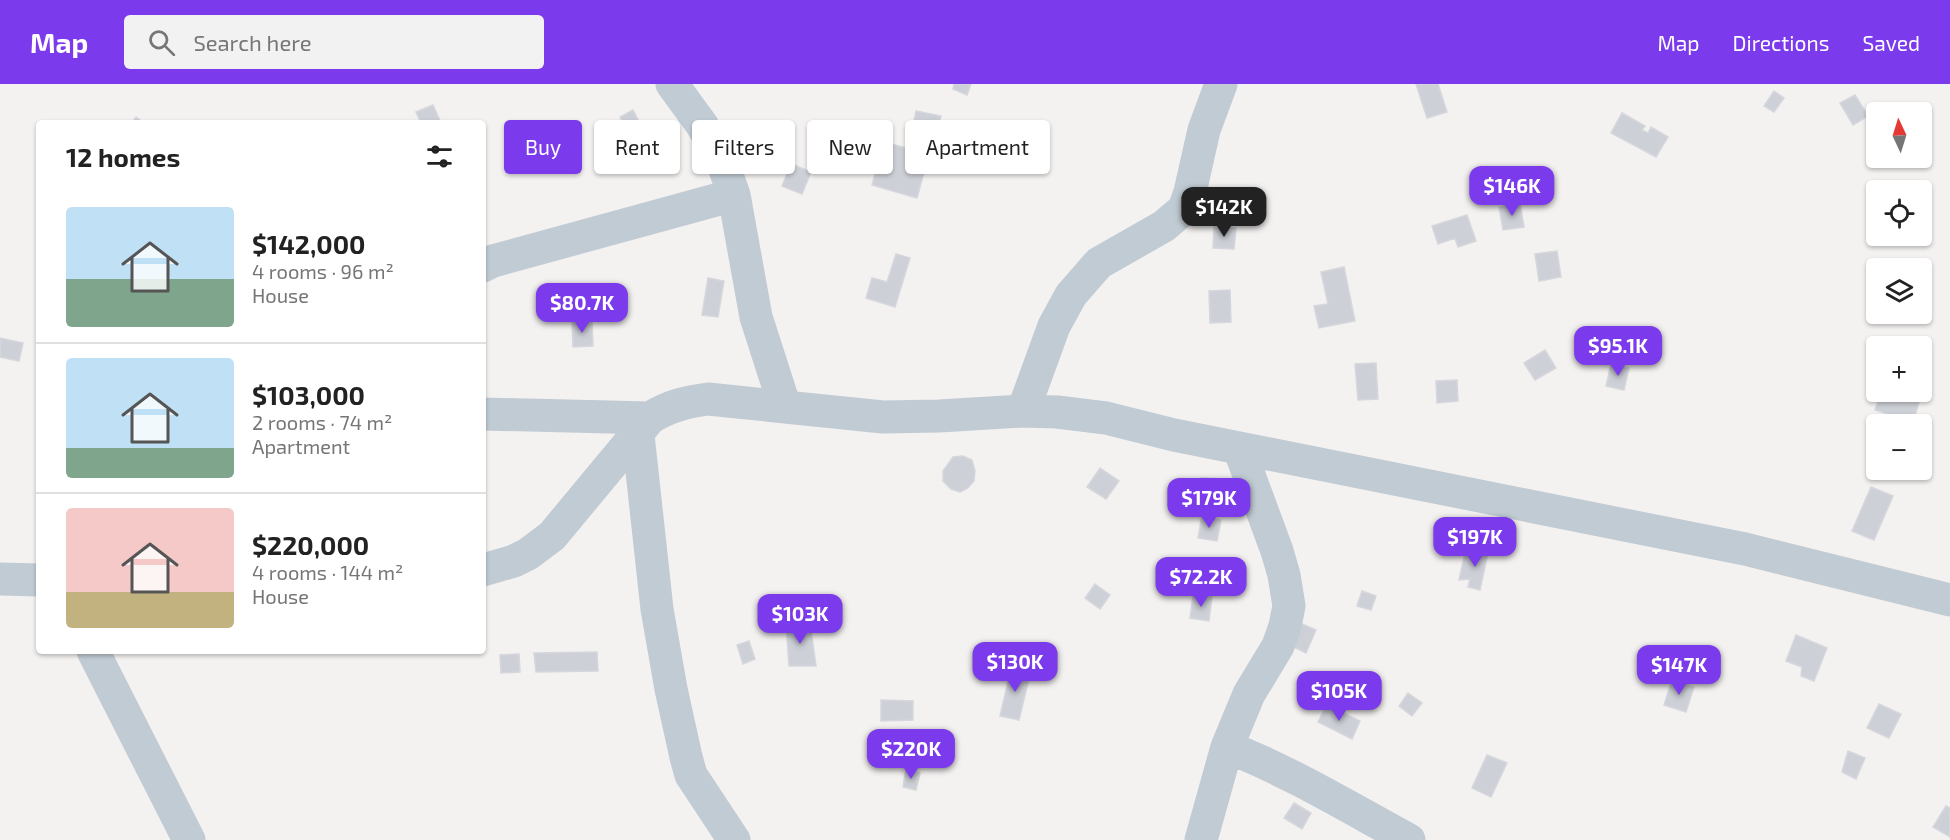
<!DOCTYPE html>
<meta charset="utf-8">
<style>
:root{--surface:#fff;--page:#f2f2f2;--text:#222;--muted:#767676;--line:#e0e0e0;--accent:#7c3aed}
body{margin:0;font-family:"Exo 2",sans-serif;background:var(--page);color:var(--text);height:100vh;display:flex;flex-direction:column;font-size:22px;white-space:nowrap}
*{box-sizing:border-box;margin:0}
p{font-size:20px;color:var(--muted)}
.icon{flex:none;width:33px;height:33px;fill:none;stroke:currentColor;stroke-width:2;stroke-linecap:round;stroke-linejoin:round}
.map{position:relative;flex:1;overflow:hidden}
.details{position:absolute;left:36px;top:36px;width:450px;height:534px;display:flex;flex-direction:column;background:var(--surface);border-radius:6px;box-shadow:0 2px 4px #0004}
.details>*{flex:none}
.guide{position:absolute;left:504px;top:36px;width:570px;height:54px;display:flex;gap:12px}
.needle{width:39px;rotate:356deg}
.fabs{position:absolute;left:1866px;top:18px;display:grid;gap:12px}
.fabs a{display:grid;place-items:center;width:66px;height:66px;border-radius:6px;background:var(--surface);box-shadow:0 2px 4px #0004;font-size:30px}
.price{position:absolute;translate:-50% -51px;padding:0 14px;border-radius:12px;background:var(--accent);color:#fff;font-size:20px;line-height:39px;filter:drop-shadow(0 2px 3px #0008)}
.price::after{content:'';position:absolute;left:50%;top:36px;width:18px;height:14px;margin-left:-9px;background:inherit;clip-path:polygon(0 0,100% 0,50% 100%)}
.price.selected{background:#222;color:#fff}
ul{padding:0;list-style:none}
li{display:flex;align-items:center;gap:18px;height:150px;padding:0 30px}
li+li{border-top:2px solid var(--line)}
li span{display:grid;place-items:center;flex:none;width:168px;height:120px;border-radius:6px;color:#555}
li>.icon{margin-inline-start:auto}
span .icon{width:72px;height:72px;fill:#fffc;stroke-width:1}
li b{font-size:26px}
h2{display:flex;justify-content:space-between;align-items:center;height:72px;padding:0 30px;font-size:26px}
.pill{padding:0 21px;border-radius:6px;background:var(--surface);box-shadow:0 2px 4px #0004;font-size:21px;line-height:54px}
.pill.selected{background:var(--accent);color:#fff}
header{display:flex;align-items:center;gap:36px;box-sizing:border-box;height:84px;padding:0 30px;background:var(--accent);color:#fff}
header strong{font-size:28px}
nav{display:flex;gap:33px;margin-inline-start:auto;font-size:21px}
.search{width:420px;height:54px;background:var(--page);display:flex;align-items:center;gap:15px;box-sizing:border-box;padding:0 21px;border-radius:6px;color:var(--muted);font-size:22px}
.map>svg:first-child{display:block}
</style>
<header>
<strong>Map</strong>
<div class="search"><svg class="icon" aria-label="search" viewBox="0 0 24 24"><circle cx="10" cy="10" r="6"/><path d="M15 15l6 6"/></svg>Search here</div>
<nav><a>Map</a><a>Directions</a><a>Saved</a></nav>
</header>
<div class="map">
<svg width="1950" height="756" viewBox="0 0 1950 756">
<rect width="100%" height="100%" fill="#f4f1f1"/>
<path fill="#cdd0d6" stroke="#d5d7dd" stroke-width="1.5" d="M954,0H971L967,11L953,5Z
M1416,0H1438L1447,28L1427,34Z
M1774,7L1784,14L1774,28L1764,22Z
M1855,11L1868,32L1853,41L1840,19Z
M433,21L441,39H421L416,28Z
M633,26L643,45L629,51L620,33Z
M916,27L941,32L937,47L913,41Z
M1622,29L1645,42L1642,46L1648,49L1651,43L1668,53L1656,73L1611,49Z
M136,33L144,39H132Z
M891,60L929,70L917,114L872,101L879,75L888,77Z
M791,80L811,88L802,110L782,102Z
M1520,119L1524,143L1503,146L1499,123Z
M1467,131L1476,157L1458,163L1455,154L1438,160L1432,142Z
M1214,143L1236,144L1234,165L1213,164Z
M1557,167L1561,193L1539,197L1535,170Z
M896,170L910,174L895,223L866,214L872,194L887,198Z
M1344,183L1355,237L1319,244L1314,222L1328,220L1321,188Z
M708,194L724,197L718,233L702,231Z
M1230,206L1231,238L1210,239L1209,207Z
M592,238L593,262L573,263L572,239Z
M0,254L23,259L19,277L0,273Z
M1545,266L1556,284L1535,296L1524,279Z
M1376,279L1378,315L1358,316L1355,280Z
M1611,280L1629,284L1624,306L1606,302Z
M1457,296L1458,317L1437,319L1436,297Z
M1881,308H1908L1921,312L1913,338L1875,326Z
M963,372L972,376L975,387L974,397L968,404L960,408L951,405L943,397V387L953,373Z
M1100,384L1119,397L1106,415L1087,403Z
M1201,394L1223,395L1221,418L1199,417Z
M1871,403L1893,412L1874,456L1852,447Z
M1202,432L1221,436L1217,457L1198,454Z
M1478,461L1489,464L1480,506L1468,503L1470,495L1459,496L1465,469L1476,472Z
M1204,488L1214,492L1213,504L1202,503Z
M1095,500L1110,511L1100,525L1085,514Z
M1362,507L1376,512L1371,526L1357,522Z
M1193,511L1212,513L1209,537L1190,534Z
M1295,537L1316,546L1306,569L1285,559Z
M810,538L816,582H789L786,539Z
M1796,551L1827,564L1814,597L1801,592L1802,583L1786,577Z
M749,557L755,575L743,580L737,561Z
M597,568L598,587L536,588L534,569Z
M519,570L520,588L501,589L500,571Z
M1012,581L1031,586L1019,636L1000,632Z
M1672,596L1694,603L1686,628L1664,621Z
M1408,609L1422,619L1412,632L1399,622Z
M881,616L913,617V636L881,637Z
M1879,620L1901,630L1889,654L1867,644Z
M1327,621L1360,637L1352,655L1318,638Z
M1848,667L1865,674L1856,695L1842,688Z
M1487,671L1507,679L1491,713L1472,704Z
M906,685L920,689L916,706L903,703Z
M1294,719L1311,729L1302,745L1284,734Z
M1946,722L1950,724V753L1933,743Z"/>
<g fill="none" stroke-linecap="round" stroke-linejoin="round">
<path stroke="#c1cbd3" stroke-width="33" d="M672,0L702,41L722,77L734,111L756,233L785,323
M483,182L493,177L734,111
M1023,327L1054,242L1071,211L1099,179L1164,142L1184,125L1190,108L1204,46L1221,0
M483,330L650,334
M638,351L657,525L671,605L686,673L691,691L734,756
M1239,364L1277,467L1284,491L1289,522L1285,542L1278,562L1249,610L1227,663C1291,688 1350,724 1409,756
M483,486L514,477L528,470L552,452L650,334C669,322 686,318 708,315L883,333L939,332L1023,327L1057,328L1106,334L1174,351L1745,465L1950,516
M0,495L39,496
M93,567L189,756
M1201,756L1227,663"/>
</g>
</svg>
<div class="fabs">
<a><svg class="needle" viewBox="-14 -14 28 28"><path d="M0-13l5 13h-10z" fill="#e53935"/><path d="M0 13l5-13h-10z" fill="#767676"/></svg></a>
<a><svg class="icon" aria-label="locate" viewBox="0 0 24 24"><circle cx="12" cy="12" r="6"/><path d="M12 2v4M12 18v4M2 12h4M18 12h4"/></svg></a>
<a><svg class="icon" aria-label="layers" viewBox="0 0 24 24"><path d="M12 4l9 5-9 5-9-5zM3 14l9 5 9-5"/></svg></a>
<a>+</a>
<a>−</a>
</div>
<b class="price" style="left:1512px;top:133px">$146K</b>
<b class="price selected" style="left:1224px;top:154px">$142K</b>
<b class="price" style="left:582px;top:250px">$80.7K</b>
<b class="price" style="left:1618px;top:293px">$95.1K</b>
<b class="price" style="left:1209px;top:445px">$179K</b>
<b class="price" style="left:1475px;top:484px">$197K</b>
<b class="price" style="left:1201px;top:524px">$72.2K</b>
<b class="price" style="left:800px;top:561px">$103K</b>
<b class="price" style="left:1015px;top:609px">$130K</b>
<b class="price" style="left:1679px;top:612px">$147K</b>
<b class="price" style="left:1339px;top:638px">$105K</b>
<b class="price" style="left:911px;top:696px">$220K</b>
<div class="guide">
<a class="pill selected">Buy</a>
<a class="pill">Rent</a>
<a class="pill">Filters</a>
<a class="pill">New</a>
<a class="pill">Apartment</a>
</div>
<section class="details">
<h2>12 homes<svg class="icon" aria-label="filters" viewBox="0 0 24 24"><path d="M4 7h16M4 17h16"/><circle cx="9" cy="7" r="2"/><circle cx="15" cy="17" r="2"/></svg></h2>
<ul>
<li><span style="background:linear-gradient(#bfe0f5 60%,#7fa58c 0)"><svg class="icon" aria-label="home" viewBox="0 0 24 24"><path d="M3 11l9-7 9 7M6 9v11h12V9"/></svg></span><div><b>$142,000</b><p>4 rooms · 96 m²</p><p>House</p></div></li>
<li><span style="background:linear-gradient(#bfe0f5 75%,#7fa58c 0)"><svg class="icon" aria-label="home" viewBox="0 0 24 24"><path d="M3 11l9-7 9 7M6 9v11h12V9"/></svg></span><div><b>$103,000</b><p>2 rooms · 74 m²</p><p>Apartment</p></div></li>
<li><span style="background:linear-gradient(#f6c9c9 70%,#c2b280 0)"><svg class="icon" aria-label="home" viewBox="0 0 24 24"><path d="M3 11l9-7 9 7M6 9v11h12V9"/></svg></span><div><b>$220,000</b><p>4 rooms · 144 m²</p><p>House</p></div></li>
</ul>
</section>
</div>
